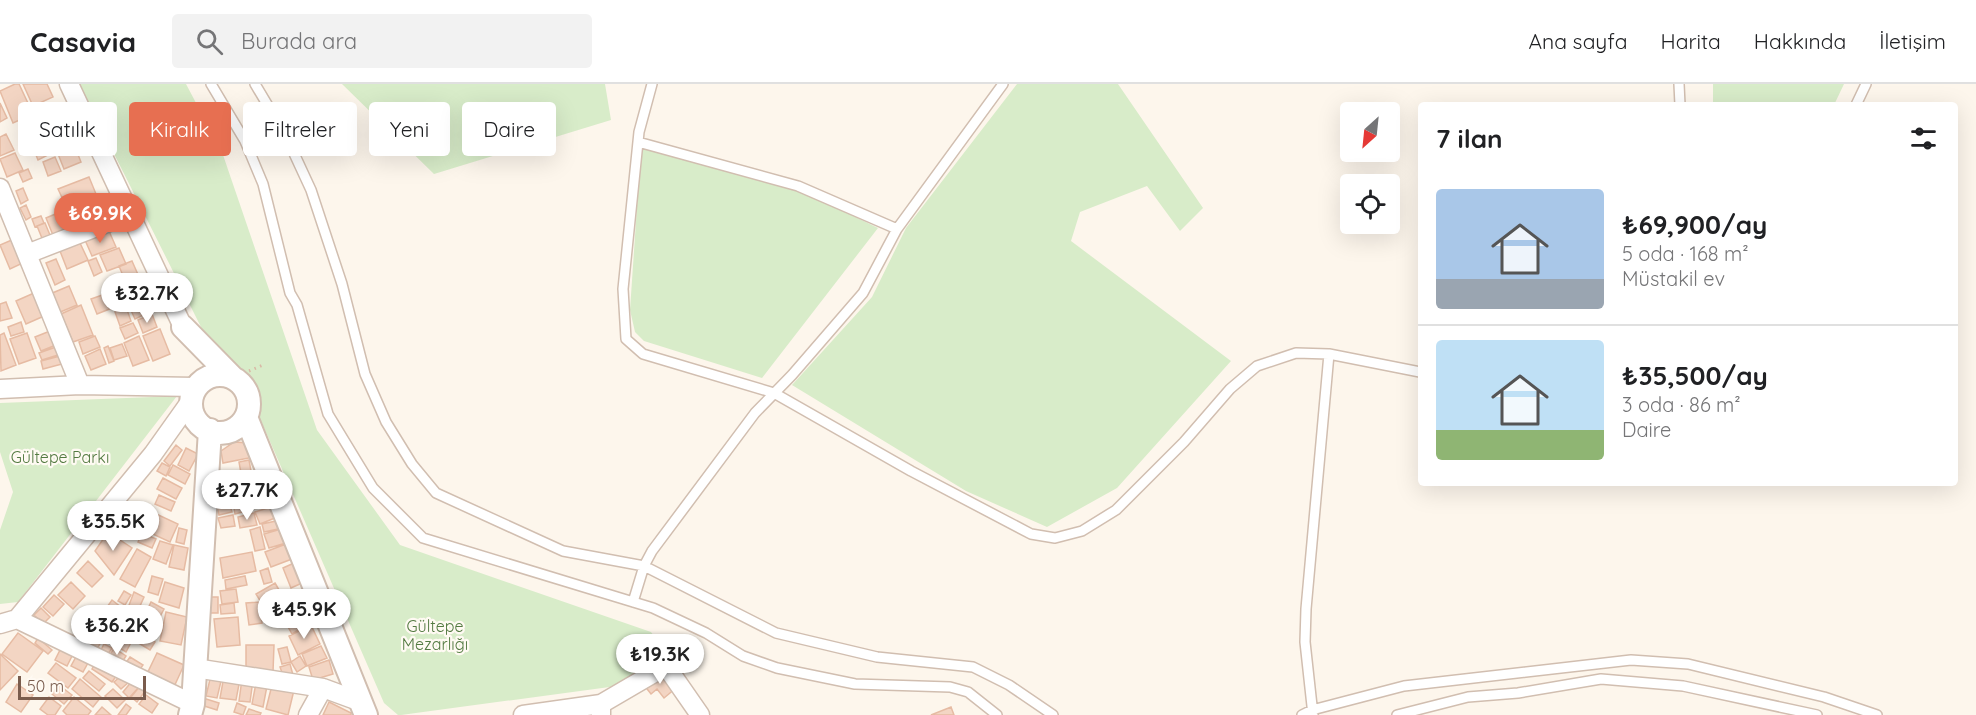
<!DOCTYPE html>
<html lang="tr">
<meta charset="utf-8">
<style>
:root{--surface:#fff;--page:#f2f2f2;--text:#202124;--muted:#757577;--line:#e0e0e0;--accent:#e76f51}
body{margin:0;font-family:Quicksand,sans-serif;background:var(--page);color:var(--text);height:100vh;display:flex;flex-direction:column;font-size:22px;white-space:nowrap}
*{box-sizing:border-box;margin:0}
p{font-size:20px;color:var(--muted)}
.icon{flex:none;width:33px;height:33px;fill:none;stroke:currentColor;stroke-width:2;stroke-linecap:round;stroke-linejoin:round}
.map{position:relative;flex:1;overflow:hidden}
.details{position:absolute;left:1418px;top:18px;width:540px;height:384px;display:flex;flex-direction:column;background:var(--surface);border-radius:6px;box-shadow:0 6px 24px #0002}
.details>*{flex:none}
.hud{position:absolute;left:18px;top:18px;width:570px;height:54px;display:flex;gap:12px}
.needle{width:39px;rotate:207deg}
.fabs{position:absolute;left:1340px;top:18px;display:grid;gap:12px}
.fabs a{display:grid;place-items:center;width:60px;height:60px;border-radius:6px;background:var(--surface);box-shadow:0 6px 24px #0002;font-size:30px}
.scale{position:absolute;left:18px;bottom:15px;width:128px;box-sizing:border-box;padding-left:6px;border:3px solid #7a5c4d;border-top:0;font-size:16px;line-height:21px;white-space:nowrap;color:#7a5c4d;-webkit-text-stroke:4px #fffaf3;paint-order:stroke}
.price{position:absolute;translate:-50% -51px;padding:0 14px;border-radius:21px;background:#fff;color:#222;font-size:20px;line-height:39px;filter:drop-shadow(0 2px 3px #0008)}
.price::after{content:'';position:absolute;left:50%;top:36px;width:18px;height:14px;margin-left:-9px;background:inherit;clip-path:polygon(0 0,100% 0,50% 100%)}
.price.current{background:var(--accent);color:#fff}
ul{padding:0;list-style:none}
li{display:flex;align-items:center;gap:18px;height:150px;padding:0 18px}
li+li{border-top:2px solid var(--line)}
li span{display:grid;place-items:center;flex:none;width:168px;height:120px;border-radius:6px;color:#555}
li>.icon{margin-inline-start:auto}
span .icon{width:72px;height:72px;fill:#fffc;stroke-width:1}
li b{font-size:26px}
h2{display:flex;justify-content:space-between;align-items:center;height:72px;padding:0 18px;font-size:26px}
.tag{padding:0 21px;border-radius:6px;background:var(--surface);box-shadow:0 6px 24px #0002;font-size:21px;line-height:54px}
.tag.current{background:var(--accent);color:#fff}
header{display:flex;align-items:center;gap:36px;box-sizing:border-box;height:84px;padding:0 30px;background:var(--surface);border-bottom:2px solid var(--line)}
header strong{font-size:28px}
nav{display:flex;gap:33px;margin-inline-start:auto;font-size:21px}
.search{width:420px;height:54px;background:var(--page);display:flex;align-items:center;gap:15px;box-sizing:border-box;padding:0 21px;border-radius:6px;color:var(--muted);font-size:22px}
.map>svg:first-child{display:block}
</style>
<header>
<strong>Casavia</strong>
<div class="search"><svg class="icon" aria-label="search" viewBox="0 0 24 24"><circle cx="10" cy="10" r="6"/><path d="M15 15l6 6"/></svg>Burada ara</div>
<nav><a>Ana sayfa</a><a>Harita</a><a>Hakkında</a><a>İletişim</a></nav>
</header>
<div class="map">
<svg width="1976" height="631" viewBox="0 0 1976 631">
<rect width="100%" height="100%" fill="#fdf6ec"/>
<path fill="#d8ecc9" d="M79,0H186L222,68L317,346L400,461L651,548L672,577L617,602L401,631H398L384,619L241,291L205,251Z
M342,0H605L611,36L434,90Z
M1017,0H1118L1203,124L1180,147L1147,102L1080,128L1071,157L1231,277L1117,404L1047,443L966,407L792,301L872,213L906,144Z
M1713,0H1844L1834,21H1713Z
M641,64L802,107L878,144L762,294L644,257L635,248L630,226Z
M177,312L18,518L0,520V446L13,408L0,368V319Z"/>
<path fill="#f3d5c3" stroke="#e6bba3" stroke-width="1.5" d="M15,0H19L33,30L13,39L0,7Z
M23,0H47L53,13L33,22Z
M0,19L7,34L0,38Z
M56,28L62,44L39,54L32,38Z
M68,46L75,61L54,70L47,55Z
M6,50L14,66L0,72V53Z
M45,55L52,69L38,76L32,61Z
M75,63L81,78L64,85L58,70Z
M15,69L23,86L7,93L0,75Z
M55,73L61,87L48,92L43,78Z
M28,85L32,94L23,98L19,89Z
M89,93L96,110L66,122L58,105Z
M23,104L28,116L21,120L16,107Z
M96,110L106,135L85,143L75,119Z
M26,121L31,133L26,136L20,124Z
M73,121L83,146L73,150L63,125Z
M60,128L69,151L55,156L46,134Z
M41,132L44,139L35,143L32,135Z
M45,139L52,156L44,159L37,142Z
M109,147L116,163L92,172L85,156Z
M14,155L25,178L10,185L0,161Z
M80,159L88,176L67,185L60,167Z
M119,164L126,180L107,187L100,171Z
M96,174L102,188L94,192L88,177Z
M56,175L65,196L55,201L46,179Z
M132,177L139,193L126,199L119,182Z
M151,193L155,203L147,206L143,196Z
M140,197L147,213L121,223L114,207Z
M69,202L77,221L58,229L50,210Z
M157,207L163,223L156,226L149,210Z
M111,208L117,222L97,230L91,215Z
M34,209L44,232L26,240L16,217Z
M145,215L150,228L135,235L129,222Z
M6,218L12,234L0,237V220Z
M81,221L93,251L73,258L61,230Z
M126,223L131,237L120,242L115,228Z
M152,230L157,243L143,249L138,236Z
M21,238L24,248L11,252L8,243Z
M133,239L138,249L125,255L120,244Z
M160,245L170,270L153,277L143,252Z
M50,247L56,261L41,267L35,253Z
M4,249L16,281L1,287L0,251Z
M27,249L36,274L19,280L10,255Z
M95,252L100,263L83,270L79,258Z
M139,252L149,276L133,282L124,259Z
M122,260L127,272L114,276L110,264Z
M108,262L114,277L109,279L104,264Z
M56,263L58,271L42,276L39,269Z
M100,265L106,280L91,286L85,272Z
M60,272L62,280L43,285L41,277Z
M234,358L249,359L254,373L223,379L221,367Z
M176,361L182,366L170,382L164,377Z
M186,364L198,370L189,387L178,381Z
M249,376L251,387L241,389L239,378Z
M162,379L170,383L166,392L157,387Z
M173,381L190,390L185,400L168,391Z
M239,387L240,404L231,405L229,388Z
M215,388H226L227,405L216,406Z
M163,394L182,404L176,415L157,405Z
M264,401L269,419L254,423L249,405Z
M247,405L249,419L232,421L230,408Z
M159,411L175,418L171,427L155,420Z
M228,415L232,428L219,431L216,418Z
M248,420L250,426L235,430L234,424Z
M271,423L275,434L260,440L255,428Z
M152,428L178,440L170,458L144,446Z
M254,429L257,441L240,444L238,433Z
M233,431L235,442L221,444L218,434Z
M276,437L278,445L264,448L262,440Z
M260,443L265,465L255,467L250,446Z
M179,444L187,446L184,460L176,458Z
M281,445L286,459L269,464L264,450Z
M108,448L132,464L114,491L95,467Z
M142,449L156,455L152,464L138,458Z
M160,457L173,461L166,480L153,475Z
M286,460L292,475L271,483L265,468Z
M174,461L188,464L184,486L169,483Z
M137,465L151,473L135,503L120,495Z
M252,468L256,487L223,494L220,474Z
M88,477L103,492L92,503L77,489Z
M294,479L302,499L291,504L283,484Z
M268,484L272,498L264,500L260,487Z
M152,492L163,495L158,511L148,508Z
M245,492L247,501L226,505L225,496Z
M71,498L85,512L73,525L58,511Z
M165,498L184,504L179,524L159,518Z
M275,499L286,518L267,528L256,510Z
M236,505L238,518L222,520L220,507Z
M124,507L131,511L125,521L118,517Z
M302,507L315,536L302,541L289,513Z
M134,508L144,513L135,533L126,529Z
M54,511L64,520L53,532L43,523Z
M206,513H218V529H206Z
M112,516L122,524L113,538L102,530Z
M151,518L164,525L150,551L138,545Z
M259,518L262,539L249,541L246,519Z
M234,519L235,529L221,530L220,521Z
M287,521L293,535L282,540L276,526Z
M41,524L50,533L43,540L34,531Z
M166,528L187,533L181,561L160,557Z
M122,529L132,536L126,544L117,537Z
M238,533L240,561L217,563L214,535Z
M99,537L110,544L104,554L93,548Z
M296,537L300,545L292,550L287,541Z
M311,541L320,560L298,571L289,552Z
M116,543L124,549L119,557L110,551Z
M129,543L137,547L126,568L118,563Z
M82,544L89,548L83,558L76,553Z
M140,548L155,558L150,566L135,557Z
M18,549L43,567L27,588L2,570Z
M91,550L102,556L96,567L85,561Z
M38,554L52,566L48,570L35,559Z
M104,560L112,564L107,572L100,568Z
M246,561H274L273,588H246Z
M321,562L327,574L307,582L302,570Z
M287,563L291,578L282,580L278,565Z
M61,564L73,570L67,582L55,576Z
M114,564L126,572L121,580L109,573Z
M157,569L184,581L173,605L146,592Z
M0,570L18,587L0,606Z
M77,571L89,577L83,588L71,582Z
M300,572L306,582L297,588L291,578Z
M130,573L143,581L138,588L125,580Z
M329,576L333,590L313,596L309,583Z
M96,578L117,591L112,598L92,585Z
M56,579L76,594L68,604L48,589Z
M290,580L293,591L284,594L280,583Z
M662,586L676,604L664,614L657,605L651,610L644,601Z
M89,587L105,600L99,607L83,594Z
M123,590L130,597L121,605L114,598Z
M211,591L222,593L217,614L206,612Z
M224,592L240,595L236,616L220,614Z
M80,595L101,613L93,623L72,605Z
M242,595L253,596L250,618L239,617Z
M132,597L139,603L129,614L123,608Z
M256,599L267,602L263,623L252,620Z
M17,600L33,611L21,628L6,618Z
M59,601L72,611L64,620L52,610Z
M272,601L294,606L288,631L266,625Z
M140,602L146,606L137,618L131,613Z
M113,605L125,616L117,624L105,612Z
M146,611L158,620L152,629L139,620Z
M49,613L61,622L55,631H48L40,625Z
M74,613L91,627L88,631H67L63,627Z
M203,614L219,619L217,626L201,621Z
M329,618L351,629V631H323Z
M237,619L246,623L243,631L234,628Z
M126,620L131,624L126,631H118Z
M102,623L111,631H95Z
M951,623L954,631H931Z
M249,625L261,629L260,631H246Z"/>
<g fill="none" stroke-linecap="round" stroke-linejoin="round">
<g stroke="#d1beb0" stroke-width="12">
<path id="service" d="M211,0L245,57L263,100L290,209L297,221L328,330L373,404L423,454L653,524L706,549L743,572L777,584L855,600L950,603L968,608L997,631
M255,0L286,52L311,106L342,200L365,290L386,338L412,380L436,409L563,467L644,482L776,549L877,573L973,583L1009,601L1053,631
M652,0L639,48L623,205L626,255L643,270L774,309L911,387L1031,450L1055,454L1082,447L1116,426L1184,358L1230,305L1257,282L1296,269L1329,270L1420,288
M1679,0L1680,21
M1856,21L1866,0
M638,58L798,102L897,145
M633,518L644,482L652,467L755,329L792,291L863,209L897,145L1003,0
M1302,631L1312,626L1404,602L1631,576L1688,580L1824,613L1877,631
M1313,631L1305,558L1306,525L1329,270
M1397,631L1468,613L1518,609L1601,595L1683,602L1817,631"/>
</g>
<g stroke="#d1beb0" stroke-width="21">
<path id="minor" d="M69,0L183,243
M0,104L80,301
M27,170L130,130
M0,305L80,301L195,303
M17,535L193,620
M0,540L17,535L153,370L190,318
M195,584L323,604
M601,620L666,582L700,631
M308,631L323,604L361,618
M523,631L601,620V631"/>
</g>
<g stroke="#d1beb0" stroke-width="26">
<path id="tertiary" d="M183,243L233,294
M191 320a29 29 0 1 1 58 0a29 29 0 1 1-58 0Z
M246,333L366,631
M190,631L193,620L210,346"/>
</g>
<path stroke="#d9b8a5" stroke-width="3" stroke-dasharray="1.5 4.5" stroke-linecap="butt" d="M249,287L263,281"/>
<use href="#service" stroke="#fff" stroke-width="9"/>
<use href="#minor" stroke="#fff" stroke-width="18"/>
<use href="#tertiary" stroke="#fff" stroke-width="22"/>
</g>
<g text-anchor="middle" dominant-baseline="central" stroke-width="4.5" stroke-linejoin="round" paint-order="stroke">
<g font-size="16" fill="#537a41" stroke="#fffaf3">
<text x="60" y="373">Gültepe Parkı</text>
<text x="435" y="542">Gültepe<tspan x="435" dy="18">Mezarlığı</tspan></text>
</g>
</g>
</svg>
<div class="fabs">
<a><svg class="needle" viewBox="-14 -14 28 28"><path d="M0-13l5 13h-10z" fill="#e53935"/><path d="M0 13l5-13h-10z" fill="#757577"/></svg></a>
<a><svg class="icon" aria-label="locate" viewBox="0 0 24 24"><circle cx="12" cy="12" r="6"/><path d="M12 2v4M12 18v4M2 12h4M18 12h4"/></svg></a>
</div>
<div class="scale">50 m</div>
<b class="price current" style="left:100px;top:160px">₺69.9K</b>
<b class="price" style="left:147px;top:240px">₺32.7K</b>
<b class="price" style="left:247px;top:437px">₺27.7K</b>
<b class="price" style="left:113px;top:468px">₺35.5K</b>
<b class="price" style="left:304px;top:556px">₺45.9K</b>
<b class="price" style="left:117px;top:572px">₺36.2K</b>
<b class="price" style="left:660px;top:601px">₺19.3K</b>
<div class="hud">
<a class="tag">Satılık</a>
<a class="tag current">Kiralık</a>
<a class="tag">Filtreler</a>
<a class="tag">Yeni</a>
<a class="tag">Daire</a>
</div>
<section class="details">
<h2>7 ilan<svg class="icon" aria-label="filters" viewBox="0 0 24 24"><path d="M4 7h16M4 17h16"/><circle cx="9" cy="7" r="2"/><circle cx="15" cy="17" r="2"/></svg></h2>
<ul>
<li><span style="background:linear-gradient(#a9c7e8 75%,#9aa5b1 0)"><svg class="icon" aria-label="home" viewBox="0 0 24 24"><path d="M3 11l9-7 9 7M6 9v11h12V9"/></svg></span><div><b>₺69,900/ay</b><p>5 oda · 168 m²</p><p>Müstakil ev</p></div></li>
<li><span style="background:linear-gradient(#bfe0f5 75%,#8fb573 0)"><svg class="icon" aria-label="home" viewBox="0 0 24 24"><path d="M3 11l9-7 9 7M6 9v11h12V9"/></svg></span><div><b>₺35,500/ay</b><p>3 oda · 86 m²</p><p>Daire</p></div></li>
</ul>
</section>
</div>
